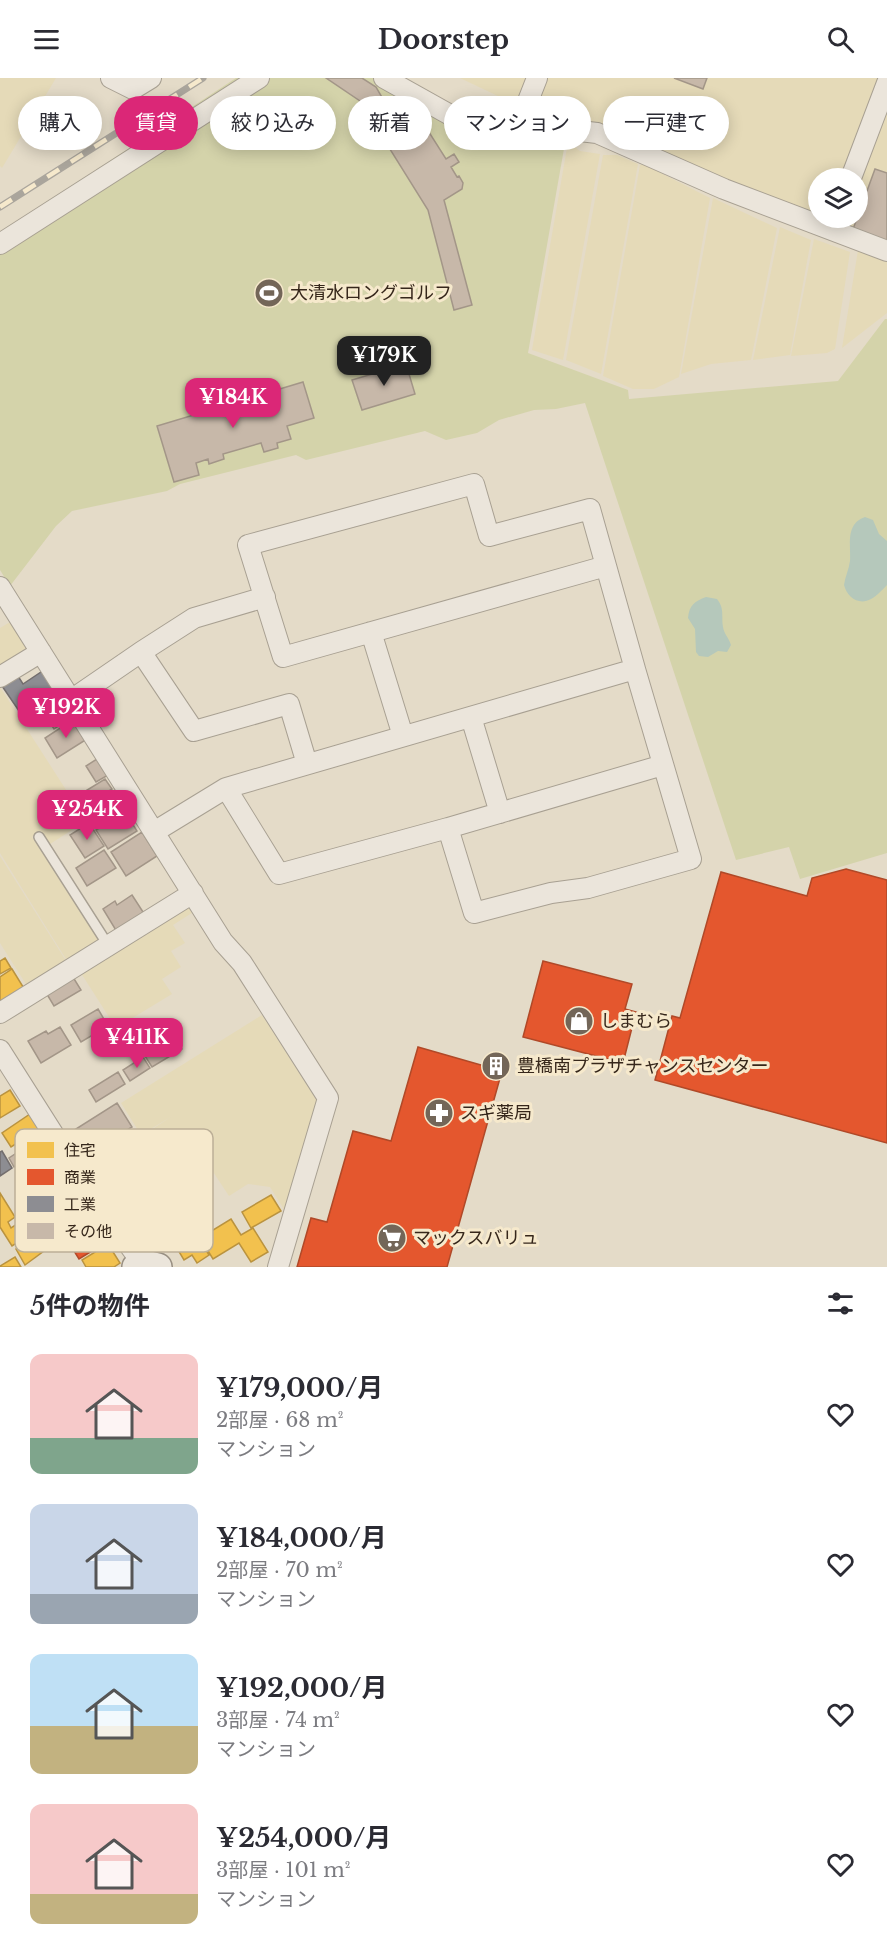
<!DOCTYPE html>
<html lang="ja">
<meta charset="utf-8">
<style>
:root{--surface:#fff;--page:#f7f7f7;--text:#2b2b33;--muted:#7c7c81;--accent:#db2777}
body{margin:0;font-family:"Libre Baskerville","Noto Sans JP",serif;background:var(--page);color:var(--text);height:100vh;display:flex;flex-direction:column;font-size:22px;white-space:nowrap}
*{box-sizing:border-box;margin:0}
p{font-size:20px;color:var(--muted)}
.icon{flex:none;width:33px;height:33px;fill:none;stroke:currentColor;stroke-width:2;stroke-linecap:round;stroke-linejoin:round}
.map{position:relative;height:1189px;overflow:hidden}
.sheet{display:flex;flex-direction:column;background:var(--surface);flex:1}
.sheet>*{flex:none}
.top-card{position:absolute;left:18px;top:18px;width:852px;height:54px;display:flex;gap:12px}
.controls{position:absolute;left:808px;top:90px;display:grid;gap:12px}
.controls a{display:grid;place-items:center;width:60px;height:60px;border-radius:50%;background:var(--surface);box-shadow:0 3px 15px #0003;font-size:30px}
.price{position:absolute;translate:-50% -51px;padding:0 14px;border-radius:12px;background:var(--accent);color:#fff;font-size:20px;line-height:39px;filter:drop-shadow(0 2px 3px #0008)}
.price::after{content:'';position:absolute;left:50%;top:36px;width:18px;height:14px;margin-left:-9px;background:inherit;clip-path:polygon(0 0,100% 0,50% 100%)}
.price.on{background:#222;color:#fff}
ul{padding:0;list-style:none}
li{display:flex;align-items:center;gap:18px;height:150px;padding:0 30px}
li span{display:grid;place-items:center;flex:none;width:168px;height:120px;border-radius:12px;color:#555}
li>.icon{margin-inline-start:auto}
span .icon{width:72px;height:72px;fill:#fffc;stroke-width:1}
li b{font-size:26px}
h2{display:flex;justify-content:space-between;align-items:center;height:72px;padding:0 30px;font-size:26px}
.pill{padding:0 21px;border-radius:27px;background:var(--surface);box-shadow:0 3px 15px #0003;font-size:21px;line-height:54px}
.pill.on{background:var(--accent);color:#fff}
header{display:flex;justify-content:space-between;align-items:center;height:78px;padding:0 30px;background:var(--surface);font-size:27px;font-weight:700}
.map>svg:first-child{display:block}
</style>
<header><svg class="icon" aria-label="menu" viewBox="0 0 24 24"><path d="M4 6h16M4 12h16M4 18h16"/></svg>Doorstep<svg class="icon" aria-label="search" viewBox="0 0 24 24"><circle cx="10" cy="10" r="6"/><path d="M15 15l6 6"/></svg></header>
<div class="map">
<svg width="887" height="1189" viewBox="0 0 887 1189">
<rect width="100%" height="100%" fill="#e4dbc8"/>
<path fill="#e5dab8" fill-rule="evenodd" d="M0,0H56L2,90L0,88Z
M460,0H887V235L842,270L860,160L551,43ZM819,100H858V140H819Z
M568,64L580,73L600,76L563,282L532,272Z
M603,77H617L638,86L601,296L566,282Z
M643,86L710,120L679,299L654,311H633L603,298L640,87Z
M713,120L777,150L751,282L711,286L681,296Z
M780,149L811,162L790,277L753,282Z
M814,161L850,174L835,271L827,275L791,278Z
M15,541L35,572L0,595V550Z
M0,609L86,743L50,766L41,753L32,759L101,866L69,886L0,775Z
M0,778L68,886L29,911L0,865Z
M189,824L195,833L173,847L185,865L171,873L181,889L162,901L172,916L116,950L79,892Z
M262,937L317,1023L285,1133L270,1109L248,1106L229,1118L202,1077L167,1098L142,1058L172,1038L141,1057L121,1025Z"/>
<path fill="#d4d3aa" d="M236,0H401L490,48L565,65L528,275L628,312L629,321L838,303L885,241H887V775L800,801L789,769L736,782L585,325L556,331L534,332L499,342L477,355L446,362L425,353L306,382L296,377L180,406L167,413L72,433L56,448L10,508L0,492V155Z"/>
<path fill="#b5c8bb" d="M865,439L873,442L879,456L887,463V507C882,512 877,518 871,521C859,528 847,519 844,507C845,499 849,491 850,483C851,467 845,446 865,439Z
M706,519L717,521C725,531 721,538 723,549C724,556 729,560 731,567L727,574L718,573L708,579L699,578L696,574L695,551L688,540C689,527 695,523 706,519Z"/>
<path fill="#f2c14e" stroke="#ba933f" stroke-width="1.5" d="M5,880L11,890L0,896V883Z
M12,891L25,912L0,928V899Z
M10,1012L20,1028L0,1040V1018Z
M30,1036L40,1051L11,1069L2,1055Z
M0,1115L15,1139L8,1144L11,1150L41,1131L49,1144L12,1168L0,1149Z
M271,1117L281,1133L251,1150L242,1134Z
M231,1141L241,1157L253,1150L268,1174L251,1184L239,1165L213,1181L200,1160Z
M190,1145L209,1177L197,1185L192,1177L184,1182L169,1157Z
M39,1156L48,1170L25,1187L16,1171Z
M108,1166L120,1185L114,1189H86L82,1182Z
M15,1179L21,1189H0V1188Z"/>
<path fill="#e4572e" stroke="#b04928" stroke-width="1.5" d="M846,791L887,802V1065L655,1002L672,938L680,940L721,794L807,818L812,800Z
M543,883L632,906L625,931L636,934L623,985L523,959Z
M418,969L502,993L447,1189H297L311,1140L327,1144L353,1053L391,1063Z
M104,1142L115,1159L79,1181L69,1165Z"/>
<path fill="#8d8d92" stroke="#736e6e" stroke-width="1.5" d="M44,592L55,610L19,633L2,608L18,598L23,606Z
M2,1073L12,1090L0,1098V1074Z"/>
<path fill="#c7b8a9" stroke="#a39688" stroke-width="1.5" d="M326,0H362L376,9L401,52L420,40L446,81L454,76L459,84L451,89L457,99L459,98L463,105L462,111L444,122L472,227L454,232L428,132L360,23Z
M674,0H707L703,11Z
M875,91L887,95V166L852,154Z
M406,286L415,316L362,332L352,302Z
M303,304L314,340L287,348L291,361L277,365L278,370L264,374L261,365L223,376L224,381L209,386L208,381L196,385L199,397L174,404L157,348Z
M58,613L75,637L54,651L38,626Z
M74,641L87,661L57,680L45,660Z
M100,679L110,696L96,704L86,688Z
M105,701L112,711L86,728L79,717Z
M109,716L119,733L98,747L87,730Z
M125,734L137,753L108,771L96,752Z
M89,745L104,768L85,780L70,757Z
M142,754L157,778L126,798L111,774Z
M104,772L116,790L87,808L76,790Z
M132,817L145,837L117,854L103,831L115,823L117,827Z
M71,896L81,912L54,928L45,913Z
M98,931L108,948L81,964L71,947Z
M60,949L71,967L41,985L28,963L46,953L48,956Z
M175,959L182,971L152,989L145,978Z
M143,979L150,990L130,1003L123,992Z
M118,994L125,1006L96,1024L89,1012Z
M117,1025L132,1049L83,1080L68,1056Z
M39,1054L48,1067L14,1089L9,1080L18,1074L20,1078L22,1076L17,1068Z"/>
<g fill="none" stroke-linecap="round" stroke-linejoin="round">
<g stroke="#a8a092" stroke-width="12">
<path id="lane" d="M39,759L108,867"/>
</g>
<g stroke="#a8a092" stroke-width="22">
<path id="street" d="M111,0L133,11L151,0
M384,0L470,48
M537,0L519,46L597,55L724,111L887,173
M851,100L887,5
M0,166L259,0
M606,488L283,579L248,467L474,406L489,458L590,431L635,591
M0,509L223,864L242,885L328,1020L278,1189
M371,554L403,658
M141,574L194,540L265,519
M0,599L41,574
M71,622L141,574L194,653L289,626L307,686
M471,639L500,735
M448,750L663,687
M154,754L226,710L635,591L691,781L588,810L551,815L474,835L448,750L279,796L226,710
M0,935L193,815
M0,972L85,1106L142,1185"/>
</g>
<g stroke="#988f82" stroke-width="30">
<path id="secondary" d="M136,1189L142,1185L158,1189"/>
</g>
<use href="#lane" stroke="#ebe5db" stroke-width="9"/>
<use href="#street" stroke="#ebe5db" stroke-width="20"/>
<use href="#secondary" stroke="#ebe5db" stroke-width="27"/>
<g stroke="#aaa59c" stroke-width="7">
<path id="rail" d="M0,129L203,0"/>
</g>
<use href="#rail" stroke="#f6e9cc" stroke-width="4.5" stroke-dasharray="14" stroke-linecap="butt"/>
</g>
<defs>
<g id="stadium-disc" transform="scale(1.5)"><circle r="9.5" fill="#736658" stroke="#f6e9cc"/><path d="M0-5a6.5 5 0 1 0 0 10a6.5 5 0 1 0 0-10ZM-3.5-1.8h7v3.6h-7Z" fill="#fff"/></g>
<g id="shop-disc" transform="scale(1.5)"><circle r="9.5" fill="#736658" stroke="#f6e9cc"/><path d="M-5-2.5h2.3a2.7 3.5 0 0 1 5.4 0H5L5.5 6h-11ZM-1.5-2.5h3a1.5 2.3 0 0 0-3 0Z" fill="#fff"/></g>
<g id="building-disc" transform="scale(1.5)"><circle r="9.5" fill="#736658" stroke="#f6e9cc"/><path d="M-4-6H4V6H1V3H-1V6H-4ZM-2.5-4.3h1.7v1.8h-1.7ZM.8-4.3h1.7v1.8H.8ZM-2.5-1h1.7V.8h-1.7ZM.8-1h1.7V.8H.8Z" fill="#fff"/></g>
<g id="pharmacy-disc" transform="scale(1.5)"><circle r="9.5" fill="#736658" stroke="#f6e9cc"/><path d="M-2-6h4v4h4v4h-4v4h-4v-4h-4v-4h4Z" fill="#fff"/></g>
<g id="supermarket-disc" transform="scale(1.5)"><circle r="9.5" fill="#736658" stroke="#f6e9cc"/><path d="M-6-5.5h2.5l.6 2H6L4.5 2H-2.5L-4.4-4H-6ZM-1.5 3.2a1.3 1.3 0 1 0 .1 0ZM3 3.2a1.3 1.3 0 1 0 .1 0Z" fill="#fff"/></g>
</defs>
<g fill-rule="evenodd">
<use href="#stadium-disc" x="269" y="215"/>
<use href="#shop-disc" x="579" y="943"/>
<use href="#building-disc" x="496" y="988"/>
<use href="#pharmacy-disc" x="439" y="1035"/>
<use href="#supermarket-disc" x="392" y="1160"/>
</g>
<g text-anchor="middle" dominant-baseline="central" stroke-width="6" stroke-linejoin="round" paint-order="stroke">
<g font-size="18" fill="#36271b" stroke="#f6e9cc" text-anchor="start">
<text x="290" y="215">大清水ロングゴルフ</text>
<text x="600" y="943">しまむら</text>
<text x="517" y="988">豊橋南プラザチャンスセンター</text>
<text x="460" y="1035">スギ薬局</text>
<text x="413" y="1160">マックスバリュ</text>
</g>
</g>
<rect x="15" y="1051" width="198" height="123" rx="9" fill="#f6e9cc" stroke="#bcaf97" stroke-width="1.5"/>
<rect x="27" y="1064" width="27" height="16" fill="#f2c14e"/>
<rect x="27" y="1091" width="27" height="16" fill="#e4572e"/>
<rect x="27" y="1118" width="27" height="16" fill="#8d8d92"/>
<rect x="27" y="1145" width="27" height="16" fill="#c7b8a9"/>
<g font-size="16" fill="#36271b">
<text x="64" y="1078">住宅</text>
<text x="64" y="1105">商業</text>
<text x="64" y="1132">工業</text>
<text x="64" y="1159">その他</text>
</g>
</svg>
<div class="controls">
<a><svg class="icon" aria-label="layers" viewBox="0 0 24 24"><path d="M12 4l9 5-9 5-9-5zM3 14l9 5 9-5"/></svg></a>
</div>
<b class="price on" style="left:384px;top:309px">¥179K</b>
<b class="price" style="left:233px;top:351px">¥184K</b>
<b class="price" style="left:66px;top:661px">¥192K</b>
<b class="price" style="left:87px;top:763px">¥254K</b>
<b class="price" style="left:137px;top:991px">¥411K</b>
<div class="top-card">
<a class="pill">購入</a>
<a class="pill on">賃貸</a>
<a class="pill">絞り込み</a>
<a class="pill">新着</a>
<a class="pill">マンション</a>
<a class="pill">一戸建て</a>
</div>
</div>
<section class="sheet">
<h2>5件の物件<svg class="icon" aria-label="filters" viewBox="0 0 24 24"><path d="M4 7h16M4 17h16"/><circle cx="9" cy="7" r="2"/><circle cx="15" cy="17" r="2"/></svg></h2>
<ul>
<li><span style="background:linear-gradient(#f6c9c9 70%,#7fa58c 0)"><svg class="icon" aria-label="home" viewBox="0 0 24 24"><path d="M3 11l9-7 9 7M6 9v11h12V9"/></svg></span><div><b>¥179,000/月</b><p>2部屋 · 68 m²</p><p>マンション</p></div><svg class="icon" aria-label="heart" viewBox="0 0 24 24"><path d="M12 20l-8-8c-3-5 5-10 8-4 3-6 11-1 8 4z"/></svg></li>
<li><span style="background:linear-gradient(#c9d6e8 75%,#9aa5b1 0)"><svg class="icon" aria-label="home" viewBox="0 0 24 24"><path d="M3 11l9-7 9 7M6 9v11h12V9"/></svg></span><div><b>¥184,000/月</b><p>2部屋 · 70 m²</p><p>マンション</p></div><svg class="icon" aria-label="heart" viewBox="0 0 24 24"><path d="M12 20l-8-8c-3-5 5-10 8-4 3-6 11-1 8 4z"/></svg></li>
<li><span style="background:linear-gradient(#bfe0f5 60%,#c2b280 0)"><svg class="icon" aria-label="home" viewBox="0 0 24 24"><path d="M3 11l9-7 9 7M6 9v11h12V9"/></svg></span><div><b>¥192,000/月</b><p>3部屋 · 74 m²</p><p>マンション</p></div><svg class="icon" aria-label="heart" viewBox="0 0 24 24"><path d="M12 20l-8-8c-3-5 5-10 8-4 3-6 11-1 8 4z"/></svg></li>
<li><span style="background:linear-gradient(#f6c9c9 75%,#c2b280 0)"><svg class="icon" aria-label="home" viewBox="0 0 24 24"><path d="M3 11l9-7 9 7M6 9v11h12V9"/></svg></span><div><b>¥254,000/月</b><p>3部屋 · 101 m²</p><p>マンション</p></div><svg class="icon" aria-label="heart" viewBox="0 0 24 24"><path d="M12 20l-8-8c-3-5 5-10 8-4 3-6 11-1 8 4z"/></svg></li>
</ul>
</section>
